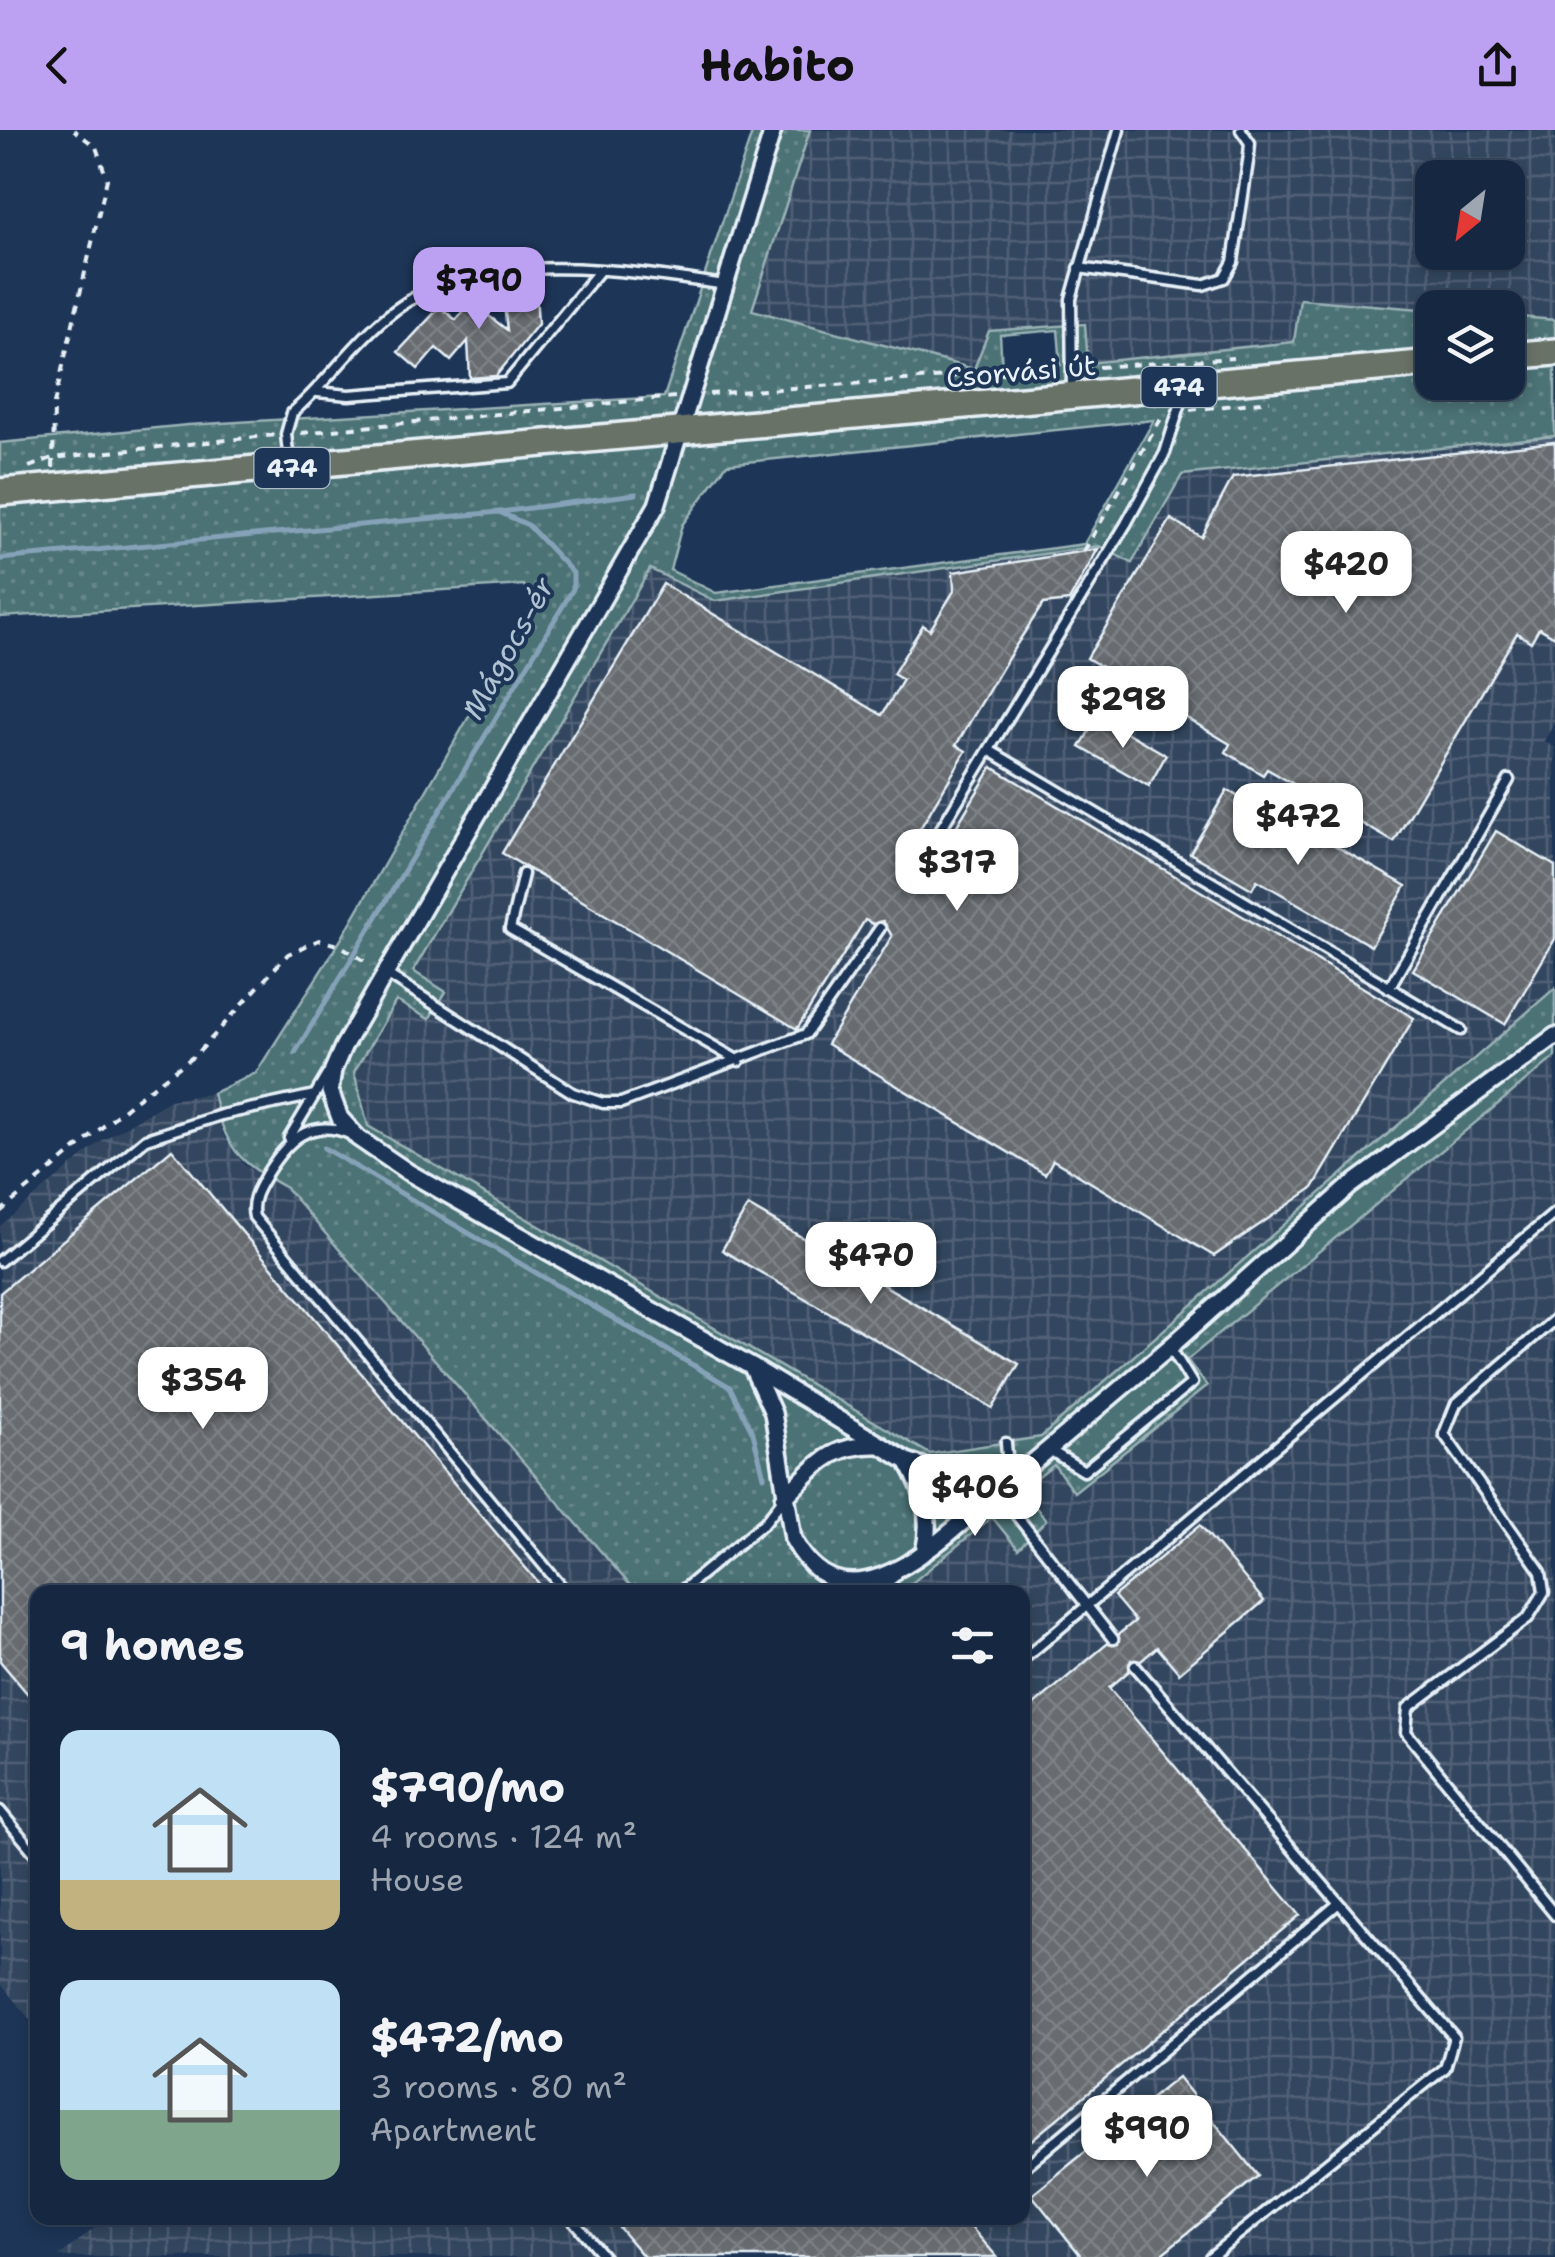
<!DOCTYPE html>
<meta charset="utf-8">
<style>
:root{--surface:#162841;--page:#1f3048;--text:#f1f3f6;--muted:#9ea6b1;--line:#35445a;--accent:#bca0f2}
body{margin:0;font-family:"Shantell Sans",sans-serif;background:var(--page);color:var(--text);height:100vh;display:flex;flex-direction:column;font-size:38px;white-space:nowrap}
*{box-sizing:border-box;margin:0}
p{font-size:32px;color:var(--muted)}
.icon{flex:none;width:55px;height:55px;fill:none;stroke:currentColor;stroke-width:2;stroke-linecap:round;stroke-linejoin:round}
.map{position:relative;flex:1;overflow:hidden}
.details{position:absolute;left:30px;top:1455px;width:1000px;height:640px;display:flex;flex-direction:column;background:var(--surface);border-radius:20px;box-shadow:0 5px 15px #0003,0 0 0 2px var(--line)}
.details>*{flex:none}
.needle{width:65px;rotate:210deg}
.buttons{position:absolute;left:1415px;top:30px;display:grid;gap:20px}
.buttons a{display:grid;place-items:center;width:110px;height:110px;border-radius:20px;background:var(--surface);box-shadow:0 5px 15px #0003,0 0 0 2px var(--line);font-size:50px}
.price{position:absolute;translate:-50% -85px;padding:0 22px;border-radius:20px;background:#fff;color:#222;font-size:32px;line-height:65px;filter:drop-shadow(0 2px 5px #0008)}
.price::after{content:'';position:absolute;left:50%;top:60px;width:30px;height:22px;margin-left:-15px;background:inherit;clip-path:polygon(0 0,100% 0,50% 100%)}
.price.current{background:var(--accent);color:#111}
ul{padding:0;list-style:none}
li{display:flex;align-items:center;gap:30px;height:250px;padding:0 30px}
li span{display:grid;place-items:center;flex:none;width:280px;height:200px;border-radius:20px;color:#555}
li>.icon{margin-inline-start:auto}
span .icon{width:120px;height:120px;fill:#fffc;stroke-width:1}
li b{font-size:42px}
h2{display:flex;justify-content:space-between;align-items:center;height:120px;padding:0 30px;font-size:42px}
header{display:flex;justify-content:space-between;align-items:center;height:130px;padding:0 30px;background:var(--accent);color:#111;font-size:45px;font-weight:700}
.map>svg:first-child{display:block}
</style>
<header><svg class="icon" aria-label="back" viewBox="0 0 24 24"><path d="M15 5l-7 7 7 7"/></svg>Habito<svg class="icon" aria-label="share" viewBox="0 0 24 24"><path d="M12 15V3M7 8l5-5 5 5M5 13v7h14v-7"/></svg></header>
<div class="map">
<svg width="1555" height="2127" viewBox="0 0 1555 2127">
<defs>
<pattern id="industrial-grid" width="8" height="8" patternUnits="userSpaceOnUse" patternTransform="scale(2.5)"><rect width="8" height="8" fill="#33465f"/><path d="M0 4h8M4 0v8" fill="none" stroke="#516177"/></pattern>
<pattern id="grass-dots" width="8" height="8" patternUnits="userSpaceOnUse" patternTransform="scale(2.5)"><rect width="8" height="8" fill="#4c7274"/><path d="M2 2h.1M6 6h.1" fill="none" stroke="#668789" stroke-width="1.8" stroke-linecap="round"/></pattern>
<pattern id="building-cross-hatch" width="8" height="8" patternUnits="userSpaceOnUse" patternTransform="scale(2.5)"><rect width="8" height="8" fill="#676c71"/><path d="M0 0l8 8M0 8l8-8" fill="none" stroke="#7d8186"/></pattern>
</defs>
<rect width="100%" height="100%" fill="#1d3557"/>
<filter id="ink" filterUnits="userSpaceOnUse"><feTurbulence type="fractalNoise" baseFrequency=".01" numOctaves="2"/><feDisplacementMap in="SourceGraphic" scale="20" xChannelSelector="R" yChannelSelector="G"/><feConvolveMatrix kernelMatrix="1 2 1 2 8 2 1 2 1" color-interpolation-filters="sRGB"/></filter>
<g filter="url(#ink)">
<path fill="url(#industrial-grid)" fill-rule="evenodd" d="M810,0H1555V190L1508,186V178L1432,180L1301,169L1295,212L1087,233L1084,194L989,201L975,239L751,180ZM1432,48H1508V122H1432Z
M1555,306V592L1544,611L1555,618V858L1041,1307L930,1324L368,996L354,942L396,870L446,862L413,842L650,439L715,471L1099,416L1110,421L1182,345Z
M1555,927V2127H58L107,2088H1022V1462H901L992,1387L1017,1418L1022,1361L1054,1335L1073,1361L1207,1256L1187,1231Z
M213,963L223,1005L244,1035L286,1058L636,1462H38L37,1898L0,1853V1096L101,1011L170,970Z"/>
<path fill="url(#grass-dots)" stroke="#9ab2b6" stroke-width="2.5" fill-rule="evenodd" d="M753,0H810L752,180L974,239L989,201L1085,194L1088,233L1294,212L1300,169L1432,180V252H1508V186L1555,190V306L1182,345L1132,433L1099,416L715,471L650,439L413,841L446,862L429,889L396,871L354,942L368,996L930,1324L1041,1307L1555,858V927L1187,1230L1207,1256L1074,1362L1054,1335L1022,1360L1046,1390L1018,1419L992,1387L901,1462H636L286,1058C237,1031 226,1019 213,963L256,943L340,811L533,475L524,455L0,487V313L188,295L664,267ZM1058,200L1061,235L1002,239L1000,205ZM1154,290L1084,414L716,463L670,440L682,395L727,334Z"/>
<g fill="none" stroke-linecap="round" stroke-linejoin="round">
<path stroke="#86a2b8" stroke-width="5" d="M500,382L636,364
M0,429L499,382L528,395L573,443V459L295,923
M324,1018L730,1257L753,1303L764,1347"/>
</g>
<path fill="url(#building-cross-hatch)" stroke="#e8f1f8" stroke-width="2.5" d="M535,147L538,194L496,246L470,248L468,211L451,231L436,218L418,239L398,222L440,177L456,190L471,172L507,200L501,150Z
M1555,312V507L1539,498L1531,512L1517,503L1394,712L1267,639L1263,645L1226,622L1230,614L1087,528L1171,389L1201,407L1233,347Z
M1098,419L1069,471L1043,474L1013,520L956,615L966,621L899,734L908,739L911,750L925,749L992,637L1414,888L1313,1058L1214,1126L1053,1030L1045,1044L827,914L892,806L883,791L873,794L865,790L797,899L502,723L663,454L882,585L903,550L893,544L923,495L930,500L954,461L953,442Z
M1098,586L1166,625L1149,656L1080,617Z
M1227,660L1310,709L1313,703L1406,756L1371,816L1257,750L1252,759L1190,723Z
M1496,701L1555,736V809L1505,894L1413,840Z
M172,1019L546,1462H38V1576L0,1531V1163Z
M748,1076L1019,1234L993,1278L722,1120Z
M1200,1395L1264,1471L1179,1543L1157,1517L1141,1531L1131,1530L1129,1541L1109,1558L1300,1785L1022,2018V1585L1107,1514H1118L1119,1504L1135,1491L1114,1466Z
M1178,1947L1258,2046L1158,2127H1082L1032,2065Z
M611,2088H963L997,2127H644Z"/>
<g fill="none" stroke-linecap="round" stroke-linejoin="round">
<g stroke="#e8f1f8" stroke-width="15">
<path id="service" d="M1079,138L1203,155L1224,148L1233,132L1249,25L1250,13L1241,0
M317,262L349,265L507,253L600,140
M1072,262L1071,169L1119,0
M289,333L286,304L292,283C328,252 357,208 395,180C478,117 629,140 725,155
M989,620L1461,900
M914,743L1126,394L1165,323L1185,260
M523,744L510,799L739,931
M385,843L573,963L603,973H621L806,904L880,798
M1389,858L1509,650
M350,1004C310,987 287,1011 267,1043C259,1057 250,1070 254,1087L566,1462
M289,1008L328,943
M0,1131L146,1009L221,985L315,965
M1555,1189L1456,1274L1444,1304L1541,1442L1544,1462L1528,1488L1408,1578L1406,1602L1555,1785
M1006,1313L1009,1351
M1048,1319L1084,1341L1192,1253L1170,1217
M999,1363L1113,1509
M680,1462L765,1392L784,1368
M876,1462L896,1446
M1027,1526L1555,1083
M1135,1536L1454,1907L1445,1938L1210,2127
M0,1681L38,1727
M1022,2039L1339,1773
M571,2088L604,2127"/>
</g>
<g stroke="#e8f1f8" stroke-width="22">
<path id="minor" d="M773,0L657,375L343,917L333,940L330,961L340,988L358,1008L408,1042L752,1237L907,1331L998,1362L1170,1217L1349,1057L1555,906
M752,1237L773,1283L793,1409C848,1511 944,1405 998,1362
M907,1331C925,1362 932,1387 924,1423
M784,1368C817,1336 830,1313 880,1315"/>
</g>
<g stroke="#e8f1f8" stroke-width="32">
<path id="primary" d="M1508,226L1555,222
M0,362L1432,233"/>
</g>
<path stroke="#e8f1f8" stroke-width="4" stroke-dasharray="8 8" stroke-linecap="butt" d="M1083,238L1233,228
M709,264L1059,239
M1190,280L1270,271
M301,303L675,267
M29,337L52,328L276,305
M53,338L54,274L107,49L96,17L74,0
M1084,421L1162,287
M0,1082L135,970L198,923L288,824L319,810L341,816L371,835"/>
<use href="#service" stroke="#1d3557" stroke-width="8"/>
<use href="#minor" stroke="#1d3557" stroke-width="15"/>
<use href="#primary" stroke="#697266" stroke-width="25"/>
</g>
</g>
<g text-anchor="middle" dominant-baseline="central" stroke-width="8" stroke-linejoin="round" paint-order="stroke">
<g fill="#1d3557" stroke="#abb9c8" stroke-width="2.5">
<rect x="1141.5" y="237" width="75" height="40" rx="8"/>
<rect x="254.5" y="318" width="75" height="40" rx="8"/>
</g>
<g font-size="25" font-weight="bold" fill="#e8f1f8">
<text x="1179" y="257">474</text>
<text x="292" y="338">474</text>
</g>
<g font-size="28" fill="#e8f1f8" stroke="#1d3557">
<text transform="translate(1021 241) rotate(-5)">Csorvási út</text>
</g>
<g font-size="30" font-style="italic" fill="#afc3d3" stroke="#1d3557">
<text transform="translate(508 518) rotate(-61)">Mágocs-ér</text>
</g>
</g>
</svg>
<div class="buttons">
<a><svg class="needle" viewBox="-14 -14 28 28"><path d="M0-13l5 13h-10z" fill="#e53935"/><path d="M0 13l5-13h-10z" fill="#9ea6b1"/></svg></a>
<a><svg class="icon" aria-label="layers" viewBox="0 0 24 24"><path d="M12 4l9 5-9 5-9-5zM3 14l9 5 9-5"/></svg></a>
</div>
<b class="price current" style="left:479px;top:202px">$790</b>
<b class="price" style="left:1346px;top:486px">$420</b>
<b class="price" style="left:1123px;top:621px">$298</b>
<b class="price" style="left:1298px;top:738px">$472</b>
<b class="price" style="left:957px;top:784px">$317</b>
<b class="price" style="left:871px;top:1177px">$470</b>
<b class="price" style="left:203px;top:1302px">$354</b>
<b class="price" style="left:975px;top:1409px">$406</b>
<b class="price" style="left:1147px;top:2050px">$990</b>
<section class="details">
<h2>9 homes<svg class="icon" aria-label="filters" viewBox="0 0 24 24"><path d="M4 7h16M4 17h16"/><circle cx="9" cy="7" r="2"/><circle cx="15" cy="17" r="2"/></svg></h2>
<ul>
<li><span style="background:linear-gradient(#bfe0f5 75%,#c2b280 0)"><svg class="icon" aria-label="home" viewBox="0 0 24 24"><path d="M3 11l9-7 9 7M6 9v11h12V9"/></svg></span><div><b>$790/mo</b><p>4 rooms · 124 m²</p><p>House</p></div></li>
<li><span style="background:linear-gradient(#bfe0f5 65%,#7fa58c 0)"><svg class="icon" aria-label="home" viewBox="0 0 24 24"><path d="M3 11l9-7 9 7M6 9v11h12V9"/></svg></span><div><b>$472/mo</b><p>3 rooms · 80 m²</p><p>Apartment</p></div></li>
</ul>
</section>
</div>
